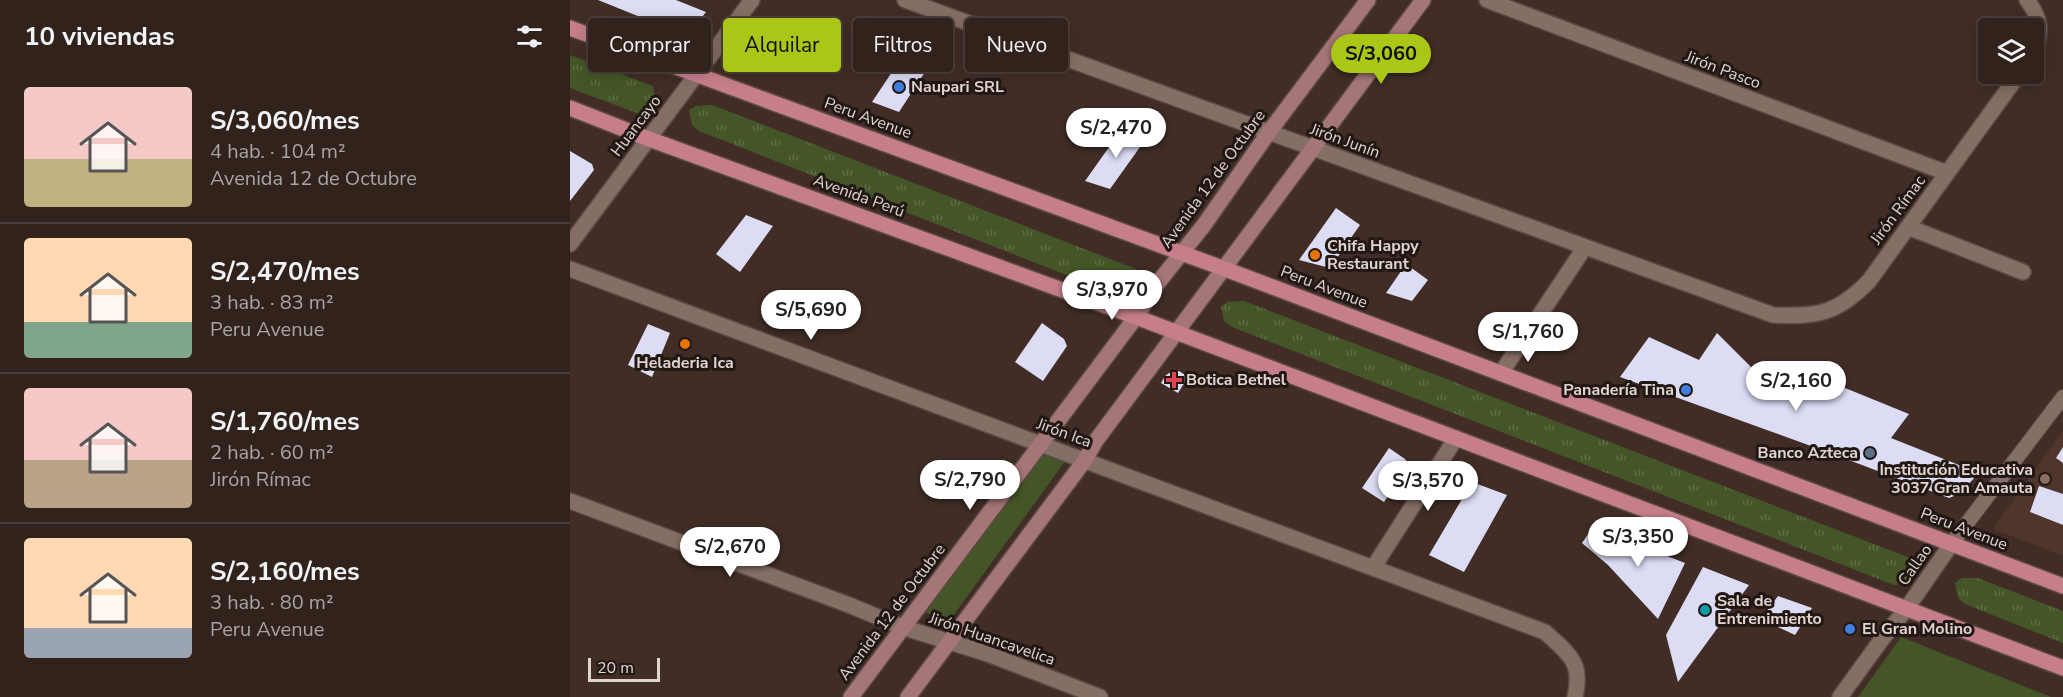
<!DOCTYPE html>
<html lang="es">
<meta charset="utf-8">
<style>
:root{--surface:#31221c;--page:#392a25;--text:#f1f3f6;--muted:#a8a4a3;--line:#4c3f3b;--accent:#abc716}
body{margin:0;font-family:"Nunito Sans",sans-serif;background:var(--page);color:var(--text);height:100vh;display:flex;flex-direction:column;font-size:22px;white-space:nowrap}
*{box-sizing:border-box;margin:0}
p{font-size:20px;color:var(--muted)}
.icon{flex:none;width:33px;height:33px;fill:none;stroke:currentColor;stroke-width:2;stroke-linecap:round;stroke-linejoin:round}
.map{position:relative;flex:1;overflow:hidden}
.side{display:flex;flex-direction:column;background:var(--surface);width:570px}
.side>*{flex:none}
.banner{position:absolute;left:18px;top:18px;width:570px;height:54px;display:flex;gap:12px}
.tools{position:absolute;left:1408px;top:18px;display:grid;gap:12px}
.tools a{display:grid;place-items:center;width:66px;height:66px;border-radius:6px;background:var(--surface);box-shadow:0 3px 15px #0003,0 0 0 2px var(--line);font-size:30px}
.scale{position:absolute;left:18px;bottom:15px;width:72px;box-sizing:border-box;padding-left:6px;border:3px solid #e1d4cf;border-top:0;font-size:16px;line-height:21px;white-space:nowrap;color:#e1d4cf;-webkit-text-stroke:4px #211814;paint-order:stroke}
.price{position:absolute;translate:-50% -51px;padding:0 14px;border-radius:21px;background:#fff;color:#222;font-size:20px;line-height:39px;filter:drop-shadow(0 2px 3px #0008)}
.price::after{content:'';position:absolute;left:50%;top:36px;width:18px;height:14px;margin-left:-9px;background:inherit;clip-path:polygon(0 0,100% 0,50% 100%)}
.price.selected{background:var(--accent);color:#111}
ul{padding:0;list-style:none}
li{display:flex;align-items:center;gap:18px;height:150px;padding:0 24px}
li+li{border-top:2px solid var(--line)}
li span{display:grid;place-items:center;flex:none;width:168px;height:120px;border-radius:6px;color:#555}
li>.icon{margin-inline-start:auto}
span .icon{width:72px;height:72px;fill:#fffc;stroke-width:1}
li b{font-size:26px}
h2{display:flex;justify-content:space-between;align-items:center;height:72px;padding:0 24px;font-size:26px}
.tag{padding:0 21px;border-radius:6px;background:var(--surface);box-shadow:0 3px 15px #0003,0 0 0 2px var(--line);font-size:21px;line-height:54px}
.tag.selected{background:var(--accent);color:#111}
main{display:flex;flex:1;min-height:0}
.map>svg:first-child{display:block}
</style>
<main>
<section class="side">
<h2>10 viviendas<svg class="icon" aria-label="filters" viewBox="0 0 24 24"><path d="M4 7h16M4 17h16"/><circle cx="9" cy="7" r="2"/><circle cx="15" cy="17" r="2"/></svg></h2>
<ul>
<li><span style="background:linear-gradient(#f6c9c9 60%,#c2b280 0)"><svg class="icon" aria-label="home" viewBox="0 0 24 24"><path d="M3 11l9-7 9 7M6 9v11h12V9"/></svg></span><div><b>S/3,060/mes</b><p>4 hab. · 104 m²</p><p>Avenida 12 de Octubre</p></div></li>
<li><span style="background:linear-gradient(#ffd9b3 70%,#7fa58c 0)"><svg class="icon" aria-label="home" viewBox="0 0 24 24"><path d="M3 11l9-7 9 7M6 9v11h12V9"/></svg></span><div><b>S/2,470/mes</b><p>3 hab. · 83 m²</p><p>Peru Avenue</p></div></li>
<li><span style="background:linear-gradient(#f6c9c9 60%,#b9a48a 0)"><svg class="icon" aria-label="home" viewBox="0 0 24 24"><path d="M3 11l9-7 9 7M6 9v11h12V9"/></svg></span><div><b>S/1,760/mes</b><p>2 hab. · 60 m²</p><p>Jirón Rímac</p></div></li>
<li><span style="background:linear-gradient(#ffd9b3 75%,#9aa5b1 0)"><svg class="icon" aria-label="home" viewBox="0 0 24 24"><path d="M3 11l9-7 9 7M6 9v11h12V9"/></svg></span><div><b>S/2,160/mes</b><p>3 hab. · 80 m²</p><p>Peru Avenue</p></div></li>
</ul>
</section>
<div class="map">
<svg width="1493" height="697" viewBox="0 0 1493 697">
<defs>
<pattern id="grass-tufts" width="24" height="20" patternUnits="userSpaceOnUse" patternTransform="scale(1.5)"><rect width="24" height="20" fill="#445627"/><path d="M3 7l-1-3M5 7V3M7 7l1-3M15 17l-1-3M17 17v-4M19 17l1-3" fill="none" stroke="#5f6d45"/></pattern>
</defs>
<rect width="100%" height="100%" fill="#412d26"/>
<path fill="#4f352b" d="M1493,430V556L1423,529Z"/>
<path fill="url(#grass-tufts)" d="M0,55L83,86C85,96 85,102 79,111L67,113L0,88Z
M142,105L566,269C568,280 567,286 561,295L550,296L129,131L122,125L119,110L126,106Z
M674,301L1340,558C1342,569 1342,575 1335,584L1324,585L662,327L654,321L651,306L658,302Z
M1392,578H1408L1493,611V643L1395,604L1388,598L1385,583Z"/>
<path fill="#445627" d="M471,450L496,460L377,624L350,609Z
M1331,637L1481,697H1288Z"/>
<path fill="#dcddf5" d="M28,0H106L136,12L124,27L105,31Z
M224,19L246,35L220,70L193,63Z
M332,57L355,72L329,112L302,102Z
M554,126L575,140L540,189L515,181Z
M0,151L22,164L24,170L0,201Z
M766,208L790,225L760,268L729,260Z
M176,215L203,226L170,272L146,254Z
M836,264L858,280L842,301L816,293Z
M472,323L494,339L497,346L473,381L445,362Z
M78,324L100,333L82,377L58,365Z
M1147,333L1187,373L1217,387L1242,395L1248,377L1339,414L1321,438L1409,473L1389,494L1379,498L1263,454L1050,377L1079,337L1129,360Z
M602,371H609L618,377L608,393L591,383L595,376Z
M1493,447V463L1486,458Z
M819,448L835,459L839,465L814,502L792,488Z
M902,482L937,495L894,572L859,555Z
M1469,486L1493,494V525L1460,512Z
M1036,527L1058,541L1115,563L1088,619L1038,565L1012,543L1021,530L1031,535Z
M1133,567L1179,585L1108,682L1096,635Z
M1208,596L1242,608L1225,635L1191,619Z"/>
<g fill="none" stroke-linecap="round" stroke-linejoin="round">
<g stroke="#5b4a44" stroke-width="16">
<path id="pedestrian" d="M1382,543L1493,397"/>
</g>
<g stroke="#5b4a44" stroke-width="18">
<path id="minor" d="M335,0L1203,315C1247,317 1267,314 1299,281L1449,74
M917,0L1377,173
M1457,0C1471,18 1472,31 1464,53
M1338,227L1453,272
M0,244L182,0
M0,269L975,632C999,654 1013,662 1005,697
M931,373L1015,247
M0,501L279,605L332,627L418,654L530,697
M803,568L886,438
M1270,697L1312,639L1337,608L1382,543"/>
</g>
<g stroke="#5b4a44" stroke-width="18">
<path id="secondary" d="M281,697L566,317L587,284L634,225L699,132L798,0
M338,697L515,460L525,442L853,0"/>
</g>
<g stroke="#5b4a44" stroke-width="18">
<path id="primary" d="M0,28L655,269L1493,586
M0,108L79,139L566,317L1493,668"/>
</g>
<use href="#pedestrian" stroke="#856e65" stroke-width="14"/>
<use href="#minor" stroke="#856e65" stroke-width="15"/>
<use href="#secondary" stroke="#a57678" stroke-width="15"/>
<use href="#primary" stroke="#c67e8a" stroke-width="15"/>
</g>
<g fill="#3f7fe0" stroke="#211814" stroke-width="2">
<circle cx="329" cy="87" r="6"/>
<circle cx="1116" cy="390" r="6"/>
<circle cx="1280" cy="629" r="6"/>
</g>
<g fill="#e8710a" stroke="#211814" stroke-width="2">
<circle cx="745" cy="255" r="6"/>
<circle cx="115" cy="344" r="6"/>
</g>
<path fill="#e0444e" stroke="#211814" stroke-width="2" d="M601 371h6v6h6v6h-6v6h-6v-6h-6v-6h6z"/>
<circle fill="#5c6f8a" stroke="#211814" stroke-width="2" cx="1300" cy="453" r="6"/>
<circle fill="#8d6e63" stroke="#211814" stroke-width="2" cx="1475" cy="479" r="6"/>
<circle fill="#0f9aa8" stroke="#211814" stroke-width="2" cx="1135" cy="610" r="6"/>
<g text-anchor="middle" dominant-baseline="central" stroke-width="6" stroke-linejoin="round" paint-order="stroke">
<g font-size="16" fill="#e1d4cf" stroke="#211814">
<text transform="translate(1153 70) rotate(21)">Jirón Pasco</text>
<text transform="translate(298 118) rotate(20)">Peru Avenue</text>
<text transform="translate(66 126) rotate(-53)">Huancayo</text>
<text transform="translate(775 141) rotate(20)">Jirón Junín</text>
<text transform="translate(643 179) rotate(-54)">Avenida 12 de Octubre</text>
<text transform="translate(289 196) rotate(20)">Avenida Perú</text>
<text transform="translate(1328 210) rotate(-54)">Jirón Rímac</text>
<text transform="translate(754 287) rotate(21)">Peru Avenue</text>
<text transform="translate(494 433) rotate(20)">Jirón Ica</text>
<text transform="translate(1394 529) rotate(21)">Peru Avenue</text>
<text transform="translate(1345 565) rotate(-55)">Callao</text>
<text transform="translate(322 612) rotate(-53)">Avenida 12 de Octubre</text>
<text transform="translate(422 639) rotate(19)">Jirón Huancavelica</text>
</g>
<g font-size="16" font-weight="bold" fill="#e1d4cf" stroke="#211814" text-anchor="start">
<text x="341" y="87">Naupari SRL</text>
<text x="757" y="246">Chifa Happy<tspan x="757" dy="18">Restaurant</tspan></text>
<text x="115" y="363" text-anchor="middle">Heladeria Ica</text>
<text x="616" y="380">Botica Bethel</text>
<text x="1104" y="390" text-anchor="end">Panadería Tina</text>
<text x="1288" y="453" text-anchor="end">Banco Azteca</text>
<text x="1463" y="470" text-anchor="end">Institución Educativa<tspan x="1463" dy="18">3037 Gran Amauta</tspan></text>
<text x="1147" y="601">Sala de<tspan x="1147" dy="18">Entrenimiento</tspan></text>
<text x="1292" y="629">El Gran Molino</text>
</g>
</g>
</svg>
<div class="tools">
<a><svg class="icon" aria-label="layers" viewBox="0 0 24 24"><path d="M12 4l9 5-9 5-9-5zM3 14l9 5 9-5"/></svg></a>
</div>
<div class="scale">20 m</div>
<b class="price selected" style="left:811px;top:85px">S/3,060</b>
<b class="price" style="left:546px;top:159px">S/2,470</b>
<b class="price" style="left:542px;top:321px">S/3,970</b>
<b class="price" style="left:241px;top:341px">S/5,690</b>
<b class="price" style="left:958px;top:363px">S/1,760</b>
<b class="price" style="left:1226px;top:412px">S/2,160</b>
<b class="price" style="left:400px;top:511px">S/2,790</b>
<b class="price" style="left:858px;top:512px">S/3,570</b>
<b class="price" style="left:1068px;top:568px">S/3,350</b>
<b class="price" style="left:160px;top:578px">S/2,670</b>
<div class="banner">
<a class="tag">Comprar</a>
<a class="tag selected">Alquilar</a>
<a class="tag">Filtros</a>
<a class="tag">Nuevo</a>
</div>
</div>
</main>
